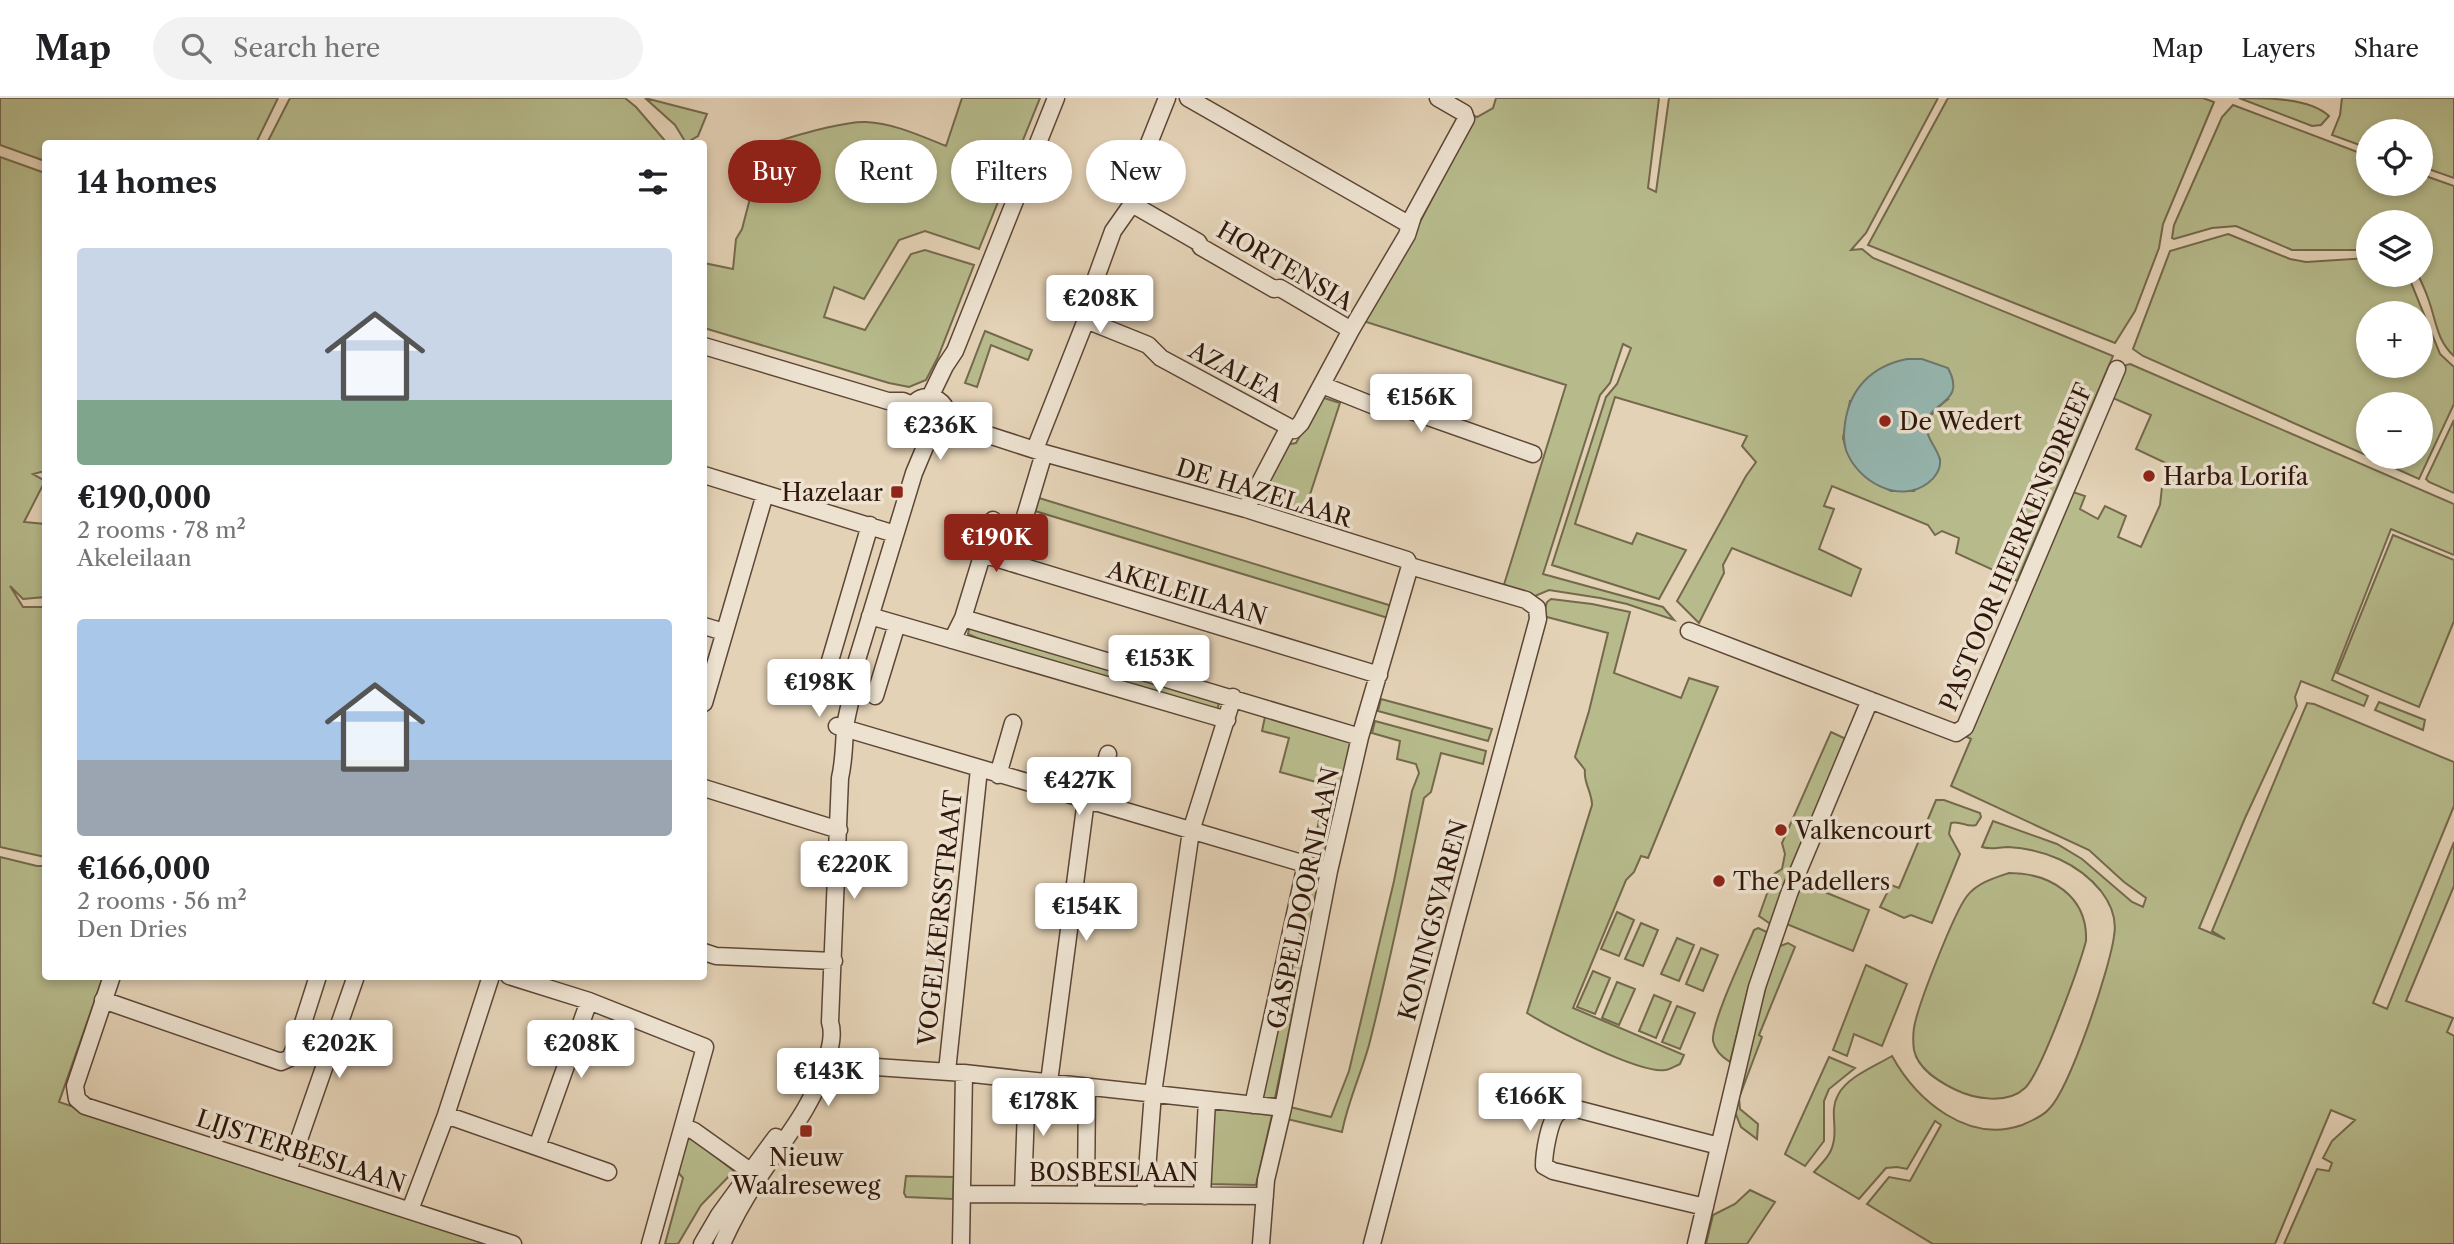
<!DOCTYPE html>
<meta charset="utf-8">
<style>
:root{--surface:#fff;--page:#f2f2f2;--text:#202124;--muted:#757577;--line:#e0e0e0;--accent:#8f2418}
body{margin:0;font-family:"Libre Caslon Text",serif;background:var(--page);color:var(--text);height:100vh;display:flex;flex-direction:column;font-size:26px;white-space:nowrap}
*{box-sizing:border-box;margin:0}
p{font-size:23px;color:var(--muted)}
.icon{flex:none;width:38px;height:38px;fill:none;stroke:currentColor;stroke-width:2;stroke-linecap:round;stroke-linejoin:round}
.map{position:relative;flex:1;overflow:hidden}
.drawer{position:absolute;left:42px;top:42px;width:665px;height:840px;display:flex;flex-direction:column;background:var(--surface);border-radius:7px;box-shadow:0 4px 10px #0003}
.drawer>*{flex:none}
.hud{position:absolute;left:728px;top:42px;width:665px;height:63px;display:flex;gap:14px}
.tools{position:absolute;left:2356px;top:21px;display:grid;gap:14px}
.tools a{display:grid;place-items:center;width:77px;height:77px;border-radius:50%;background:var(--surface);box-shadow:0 4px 10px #0003;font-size:35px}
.price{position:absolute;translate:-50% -60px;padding:0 16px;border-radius:7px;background:#fff;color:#222;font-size:23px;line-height:46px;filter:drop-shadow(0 2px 4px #0008)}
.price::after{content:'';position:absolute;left:50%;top:42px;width:21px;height:16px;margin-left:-10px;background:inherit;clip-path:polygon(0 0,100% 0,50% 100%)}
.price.current{background:var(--accent);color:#fff}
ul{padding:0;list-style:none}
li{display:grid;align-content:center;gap:14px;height:371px;padding:0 35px}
li span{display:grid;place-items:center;height:217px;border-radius:7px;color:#555}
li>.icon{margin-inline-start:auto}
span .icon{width:126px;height:126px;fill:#fffc;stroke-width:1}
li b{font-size:30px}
h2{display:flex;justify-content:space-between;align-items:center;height:84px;padding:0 35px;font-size:30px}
.pill{padding:0 24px;border-radius:32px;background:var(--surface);box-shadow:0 4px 10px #0003;font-size:24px;line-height:63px}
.pill.current{background:var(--accent);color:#fff}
header{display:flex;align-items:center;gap:42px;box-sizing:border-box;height:98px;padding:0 35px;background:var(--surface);border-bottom:2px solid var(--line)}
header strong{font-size:33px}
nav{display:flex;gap:38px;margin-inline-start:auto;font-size:24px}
.search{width:490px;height:63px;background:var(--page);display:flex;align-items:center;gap:18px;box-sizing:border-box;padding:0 24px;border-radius:38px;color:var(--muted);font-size:26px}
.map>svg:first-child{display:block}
</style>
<header>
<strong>Map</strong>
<div class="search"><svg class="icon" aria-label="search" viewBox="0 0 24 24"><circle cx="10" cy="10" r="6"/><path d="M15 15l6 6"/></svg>Search here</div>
<nav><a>Map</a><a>Layers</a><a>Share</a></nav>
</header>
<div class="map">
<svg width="2454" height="1146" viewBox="0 0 2454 1146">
<rect width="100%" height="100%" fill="#e4d2b6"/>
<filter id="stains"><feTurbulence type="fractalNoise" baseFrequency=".00286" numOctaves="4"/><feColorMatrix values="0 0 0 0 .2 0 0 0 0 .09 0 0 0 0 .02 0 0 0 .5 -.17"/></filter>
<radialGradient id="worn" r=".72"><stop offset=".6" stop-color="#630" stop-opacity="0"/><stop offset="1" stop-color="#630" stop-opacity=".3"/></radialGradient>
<path fill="#b7bb8c" stroke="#74694c" stroke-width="2" fill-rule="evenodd" d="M0,0H278L256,45L46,46L45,63L0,47Z
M290,0H625L636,9L667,45H267Z
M645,0L707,16L698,38L686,45L675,27Z
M962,0H1040L979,151L925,133L899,142L864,201L834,189L824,219L865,232L911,156L925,152L974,167L938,259L926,282L909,289L889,285L704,230V165L733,171L736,141L742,131L764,47C790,40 841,23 866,24C893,25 921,38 946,48Z
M1496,0H1659L1648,90L1656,94L1669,0H1938L1866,135L1851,152L1862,151L1873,160L2113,258L2017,483L1956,455L1959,440L1942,433L1935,437L1928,427L1832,388L1824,408L1834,411L1819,451L1861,471L1851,498L1732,450L1723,467L1724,475L1699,525L1677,503L1746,378L1756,364L1742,348L1747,338L1615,299L1575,426L1632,446L1637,435L1686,452L1659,501L1552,467L1606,299L1617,286L1631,250L1623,246L1610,285L1600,297L1543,476L1663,509L1674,522L1627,506L1600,500L1549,492L1528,501L1502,493L1566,287L1363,223L1420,124L1475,18L1477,19L1493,10ZM1947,302C1920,322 1922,333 1940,361L1914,393H1891L1869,381L1847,354L1843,340L1850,303Z
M1948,0H2203L2214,4L2163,126L2159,150L2135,213L2115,245L1868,147Z
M2239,0C2267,0 2310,0 2329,18L2321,27L2312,28Z
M2342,0H2454V80L2420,68V33H2368V50L2332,37L2340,17Z
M2233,7L2368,58V86H2420V76L2454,88V258C2437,243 2436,223 2429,203C2426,194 2422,185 2418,177H2420V124H2368V152H2292L2236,128L2212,130L2174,141L2172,140L2174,127L2222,19Z
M0,59L45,75V373L33,376L45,383L24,424L45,426V499L23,501L10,488L23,509H45V759L0,749Z
M2228,136L2290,161L2306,164L2368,160V177H2408L2440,256L2454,269V306L2419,381L2370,359H2420V306H2368V358L2143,258L2133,251L2170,153ZM2368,215H2420V268H2368Z
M985,233L1032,252L1028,262L991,247L977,289L965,285Z
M2130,266L2454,406V457L2391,431L2332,582L2368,598L2364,608L2301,583L2295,599L2297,608L2245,720L2199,830L2225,841L2212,833L2307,605L2314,606L2454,664V708L2373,905L2387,911L2454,744V788L2406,903L2453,920L2447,934L2454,938V1146H2284L2317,1071L2329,1073L2332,1065L2323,1060L2332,1043L2355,1022L2331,1012L2275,1146H1933L1867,1106L1889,1079L1910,1083L1941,1027L1935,1023L1907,1071L1897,1069L1886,1070L1859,1101L1814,1074C1821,1066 1831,1057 1833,1046C1838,1030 1829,1013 1838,997C1847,979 1875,968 1892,958C1917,1003 1968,1046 2022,1027C2031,1023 2042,1019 2049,1011C2070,990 2110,870 2114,838C2117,822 2111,806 2101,793C2078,765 2044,751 2008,749C1999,749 1991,752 1982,749L1993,723L2057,746L2082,761L2132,804L2143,809L2146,800L2124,784L2089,752L1951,688L1971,641L1967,639L2039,476L2037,473L2070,393L2085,398L2080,411L2098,421L2105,408L2126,418L2118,439L2141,449L2160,407L2162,389L2170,367L2136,351L2151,317L2113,300L2126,267Z
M1321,299L1340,305L1301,424L1252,409L1285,347L1296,345Z
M2454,322V395L2429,384L2426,381Z
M1039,400L1392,508L1388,520L1035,413Z
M2393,437L2454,462V523L2419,609L2337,575Z
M1551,501L1592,506L1630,514L1614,575L1681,600L1689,580L1718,589L1648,760L1641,758L1634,774L1626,782L1573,910L1684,957L1680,966C1675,968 1670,972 1665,972C1640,976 1551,930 1527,915L1592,707C1592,694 1583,684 1585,672L1575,659L1589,613L1608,535L1543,518L1547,504Z
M970,526L1220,600L1217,613L979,541L968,536Z
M1381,601L1492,631L1488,643L1378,613Z
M2379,604L2425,622L2423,632L2375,612Z
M1266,614L1352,640L1325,758L1312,754L1327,687L1280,674L1289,640L1262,633Z
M1375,623L1486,653L1483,666L1441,655L1431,694L1424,700C1407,782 1390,865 1369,947C1361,976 1348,1003 1342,1034L1287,1021L1290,1009L1331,1019L1349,973L1394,783L1412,693L1419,675L1416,666L1397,661L1400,643L1372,635Z
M1831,634L1846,641L1772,827L1759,818L1774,776L1782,771L1785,756L1782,745Z
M1936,702H1944L1980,715L1981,719L1976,727C1967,730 1960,722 1951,725L1949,736L1960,756L1932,825L1911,817L1904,820L1880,809L1891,787L1899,790Z
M0,759L37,768H45L46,878L103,879L59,1004L287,1082L498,1146H0Z
M2009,775C2050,775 2088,798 2086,843C2079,869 2041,975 2025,990C2007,1007 1974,1001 1954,991C1938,983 1918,971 1914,952C1913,945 1913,937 1914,930C1917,909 1954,815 1967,798C1977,785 1994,780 2009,775Z
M1309,778L1321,781L1275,1000H1261Z
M1800,784L1869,812L1853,853L1784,825Z
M1617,814L1634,822L1619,858L1601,851Z
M1641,825L1658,832L1643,868L1625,861Z
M1758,830L1767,834L1748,891L1730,964C1722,959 1715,953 1713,943C1711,924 1745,854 1754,832Z
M1677,840L1694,847L1679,883L1661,876Z
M1788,845L1795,849L1759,937L1762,939L1739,1000L1740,1011L1758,1026L1757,1041L1741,1029L1735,1014L1775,850Z
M1701,850L1718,857L1703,893L1686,886Z
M1866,867L1907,886L1882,948L1854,936L1847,958L1833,952Z
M1593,873L1610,880L1595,916L1577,909Z
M1617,884L1635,891L1619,927L1602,920Z
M1654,897L1671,904L1656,940L1639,933Z
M1677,908L1695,915L1680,951L1662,944Z
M1829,959L1855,970L1829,991L1824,1003V1043L1805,1068L1785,1056Z
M1210,1009L1272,1017L1256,1087L1210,1086Z
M691,1040L734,1073L701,1107L678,1146H665L683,1080L676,1072L686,1042Z
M906,1078L954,1079L953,1101L906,1099L904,1095Z
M1750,1092L1775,1104L1747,1146H1706L1713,1117L1735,1106Z"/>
<path fill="#95b7b1" stroke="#6d776f" stroke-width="2" d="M1907,261H1922L1948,270C1969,309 1922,302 1927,333C1929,343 1938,352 1940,362C1941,371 1935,380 1928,385C1899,407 1857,383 1846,352C1843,342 1844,335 1845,325C1850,290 1872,268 1907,261Z"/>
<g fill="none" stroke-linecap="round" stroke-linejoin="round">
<g stroke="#5d4636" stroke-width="19">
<path id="minor" d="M1188,0L1410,127
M1132,106L1198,144L1201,149L1274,191L1280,190L1351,232L1301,325L1294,332L1289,329L1246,411
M1132,106L1130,93L1167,0
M1086,222L1148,247L1161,260L1289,329
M1351,232L1407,137L1413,118L1466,21L1464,15L1438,0
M704,248L888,303H903L912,307
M1322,287L1377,309H1400L1533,356
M909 318a19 19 0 1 1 38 0a19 19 0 1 1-38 0Z
M930,299L945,268L955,253L1056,0
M944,328L962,332H973L1044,355L1246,411L1407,462L1410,468L1526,502L1537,510L1538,521L1455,828L1372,1146
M1035,351L1086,222L1085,210L1113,133L1132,106
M704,377L895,436
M982,456L1379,577
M1011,465L1044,355
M870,518L1227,622
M963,520L993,422
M704,528L724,534
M1689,533L1956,635L1965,629L2117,271
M952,542L963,520L1360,639
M846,582L853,575L914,375L930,337
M822,590L870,427
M875,598L897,526
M704,605L765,396
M837,628L1329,773
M998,677L1013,625
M704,690L839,732
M1095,705L1108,656
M704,854L716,858L834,863
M112,878L75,988L77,1001L85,1008L513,1146
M509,878L589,903L705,949L650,1146
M103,902L281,964L290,960L296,947L318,878
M817,963L832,966L964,975L1283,1010
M947,973L979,671
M1049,984L1086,702
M1253,1007L1306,766
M446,1017L608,1074
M684,1029L694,1033L757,1078
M537,1049L589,903
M288,1073L356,878
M962,1096L1265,1098
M1023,1096L1027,982
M1086,1097L1087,989
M1202,1097L1207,1002
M1145,1098L1153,995L1191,733L1233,599
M1705,1109L1553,1073L1544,1068C1544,1056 1549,1021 1559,1014C1562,1012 1566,1011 1569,1009L1719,1048
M410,1112L446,1017L491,878
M702,1146L719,1117L776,1039
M722,1146C732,1123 745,1100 759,1079C786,1039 813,1009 827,961C830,950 834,936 830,924L840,680C844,663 844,647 845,630C847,612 855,593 853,575
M961,1146L964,975
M1261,1146L1266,1082L1283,1010L1329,773L1360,639L1410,468
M1696,1146L1757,889L1790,793L1870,602"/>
</g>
<use href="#minor" stroke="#ede2d0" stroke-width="16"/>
</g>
<g fill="#8f2418" stroke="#ede2d0" stroke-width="2.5">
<circle cx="1885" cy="323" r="7"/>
<circle cx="2149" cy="378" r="7"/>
<rect x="890" y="387" width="14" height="14" rx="3.5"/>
<circle cx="1781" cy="732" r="7"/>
<circle cx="1719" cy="783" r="7"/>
<rect x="799" y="1026" width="14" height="14" rx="3.5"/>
</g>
<g text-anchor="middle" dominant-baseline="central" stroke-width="7" stroke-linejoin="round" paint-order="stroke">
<g font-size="24" fill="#30170c" stroke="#ede2d0">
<text transform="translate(1285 168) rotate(30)">HORTENSIA</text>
<text transform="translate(1236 274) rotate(28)">AZALEA</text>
<text transform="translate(1264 395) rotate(17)">DE HAZELAAR</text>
<text transform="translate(2016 449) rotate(-67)">PASTOOR HEERKENSDREEF</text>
<text transform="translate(1187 495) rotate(17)">AKELEILAAN</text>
<text transform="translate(1303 800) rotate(-78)">GASPELDOORNLAAN</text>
<text transform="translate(940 820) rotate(-84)">VOGELKERSSTRAAT</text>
<text transform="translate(1433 822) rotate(-75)">KONINGSVAREN</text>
<text transform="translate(301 1053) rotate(18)">LIJSTERBESLAAN</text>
<text x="1114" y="1074">BOSBESLAAN</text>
</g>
<g font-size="24" fill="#30170c" stroke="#ede2d0" text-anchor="start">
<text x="1899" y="323">De Wedert</text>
<text x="2163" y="378">Harba Lorifa</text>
<text x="883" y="394" text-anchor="end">Hazelaar</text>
<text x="1795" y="732">Valkencourt</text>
<text x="1733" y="783">The Padellers</text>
<text x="806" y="1059" text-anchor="middle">Nieuw<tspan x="806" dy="28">Waalreseweg</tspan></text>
</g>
</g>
<rect width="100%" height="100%" filter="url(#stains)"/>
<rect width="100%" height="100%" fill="url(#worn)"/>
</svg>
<div class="tools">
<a><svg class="icon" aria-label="locate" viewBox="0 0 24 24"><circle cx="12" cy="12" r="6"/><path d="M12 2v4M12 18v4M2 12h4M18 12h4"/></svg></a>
<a><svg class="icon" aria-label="layers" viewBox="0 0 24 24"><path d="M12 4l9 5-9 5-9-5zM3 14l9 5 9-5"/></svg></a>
<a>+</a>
<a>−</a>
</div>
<b class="price" style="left:1100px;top:237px">€208K</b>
<b class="price" style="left:1421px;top:336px">€156K</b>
<b class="price" style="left:940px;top:364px">€236K</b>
<b class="price current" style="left:996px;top:476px">€190K</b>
<b class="price" style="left:1159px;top:597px">€153K</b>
<b class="price" style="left:819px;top:621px">€198K</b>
<b class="price" style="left:1079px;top:719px">€427K</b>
<b class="price" style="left:854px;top:803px">€220K</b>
<b class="price" style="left:1086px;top:845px">€154K</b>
<b class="price" style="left:339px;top:982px">€202K</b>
<b class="price" style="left:581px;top:982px">€208K</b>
<b class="price" style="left:828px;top:1010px">€143K</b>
<b class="price" style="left:1530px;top:1035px">€166K</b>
<b class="price" style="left:1043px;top:1040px">€178K</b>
<div class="hud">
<a class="pill current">Buy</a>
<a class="pill">Rent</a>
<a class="pill">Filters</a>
<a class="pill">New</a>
</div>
<section class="drawer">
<h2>14 homes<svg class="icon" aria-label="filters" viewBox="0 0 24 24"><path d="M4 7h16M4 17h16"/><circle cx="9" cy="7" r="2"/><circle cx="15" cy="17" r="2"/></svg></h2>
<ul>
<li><span style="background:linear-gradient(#c9d6e8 70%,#7fa58c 0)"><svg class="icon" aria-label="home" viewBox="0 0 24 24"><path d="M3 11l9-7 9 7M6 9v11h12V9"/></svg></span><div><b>€190,000</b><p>2 rooms · 78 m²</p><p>Akeleilaan</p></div></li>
<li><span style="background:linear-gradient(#a9c7e8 65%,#9aa5b1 0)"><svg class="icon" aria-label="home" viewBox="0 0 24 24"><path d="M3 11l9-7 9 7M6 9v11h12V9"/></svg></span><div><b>€166,000</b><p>2 rooms · 56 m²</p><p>Den Dries</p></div></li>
</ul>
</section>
</div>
